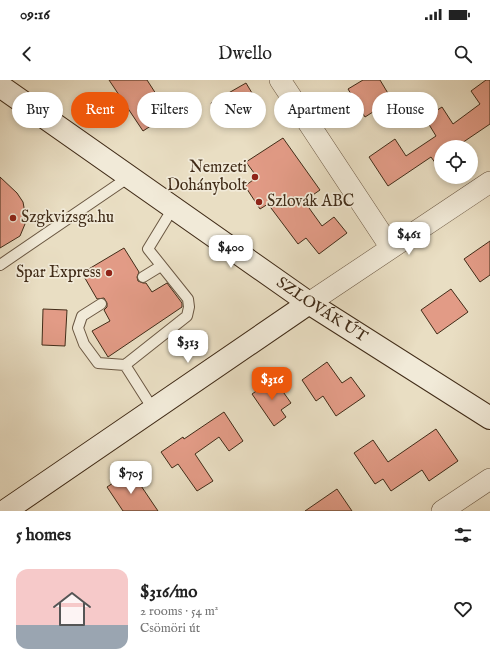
<!DOCTYPE html>
<meta charset="utf-8">
<style>
:root{--surface:#fff;--page:#f6f6f6;--text:#222;--muted:#767676;--accent:#ea580c}
body{margin:0;font-family:"IM FELL English",serif;background:var(--page);color:var(--text);height:100vh;display:flex;flex-direction:column;font-size:15px;white-space:nowrap}
*{box-sizing:border-box;margin:0}
p{font-size:13px;color:var(--muted)}
.icon{flex:none;width:22px;height:22px;fill:none;stroke:currentColor;stroke-width:2;stroke-linecap:round;stroke-linejoin:round}
.map{position:relative;height:431px;overflow:hidden}
.panel{display:flex;flex-direction:column;background:var(--surface);flex:1}
.panel>*{flex:none}
.guide{position:absolute;left:12px;top:12px;width:466px;height:36px;display:flex;gap:8px}
.buttons{position:absolute;left:434px;top:60px;display:grid;gap:8px}
.buttons a{display:grid;place-items:center;width:44px;height:44px;border-radius:50%;background:var(--surface);box-shadow:0 2px 6px #0003;font-size:20px}
.price{position:absolute;translate:-50% -34px;padding:0 9px;border-radius:8px;background:#fff;color:#222;font-size:13px;line-height:26px;filter:drop-shadow(0 1px 2px #0008)}
.price::after{content:'';position:absolute;left:50%;top:24px;width:12px;height:9px;margin-left:-6px;background:inherit;clip-path:polygon(0 0,100% 0,50% 100%)}
.price.active{background:var(--accent);color:#fff}
ul{padding:0;list-style:none}
li{display:flex;align-items:center;gap:12px;height:100px;padding:0 16px}
li span{display:grid;place-items:center;flex:none;width:112px;height:80px;border-radius:12px;color:#555}
li>.icon{margin-inline-start:auto}
span .icon{width:48px;height:48px;fill:#fffc;stroke-width:1}
li b{font-size:17px}
h2{display:flex;justify-content:space-between;align-items:center;height:48px;padding:0 16px;font-size:17px}
.chip{padding:0 14px;border-radius:18px;background:var(--surface);box-shadow:0 2px 6px #0003;font-size:14px;line-height:36px}
.chip.active{background:var(--accent);color:#fff}
.status{display:flex;justify-content:space-between;align-items:center;height:28px;padding:0 20px;background:var(--surface);direction:ltr}
.status svg{height:11px;fill:currentColor}
header{display:flex;justify-content:space-between;align-items:center;height:52px;padding:0 16px;background:var(--surface);font-size:18px;font-weight:600}
.map>svg:first-child{display:block}
</style>
<div class="status"><b>09:16</b><svg viewBox="0 0 49 12"><path d="M0 12V9h3v3zM5 12V6h3v6zM10 12V3h3v9zM15 12V0h3v12zM26 1h20v11H26zM47 4h2v5h-2z"/></svg></div>
<header><svg class="icon" aria-label="back" viewBox="0 0 24 24"><path d="M15 5l-7 7 7 7"/></svg>Dwello<svg class="icon" aria-label="search" viewBox="0 0 24 24"><circle cx="10" cy="10" r="6"/><path d="M15 15l6 6"/></svg></header>
<div class="map">
<svg width="490" height="431" viewBox="0 0 490 431">
<rect width="100%" height="100%" fill="#e9dec3"/>
<filter id="stains"><feTurbulence type="fractalNoise" baseFrequency=".005" numOctaves="4"/><feColorMatrix values="0 0 0 0 .2 0 0 0 0 .09 0 0 0 0 .02 0 0 0 .5 -.17"/></filter>
<radialGradient id="worn" r=".72"><stop offset=".6" stop-color="#630" stop-opacity="0"/><stop offset="1" stop-color="#630" stop-opacity=".3"/></radialGradient>
<path fill="#e29b86" stroke="#412c18" d="M109,0H147L169,34L143,51Z
M363,0H380L392,20L365,37L348,9Z
M486,0H490V44L456,67H441V91L431,77L388,106L369,77L395,59L406,76L436,56L425,38L442,27L453,44L480,24L471,11Z
M246,3L264,33L246,44L237,29L220,39L211,23Z
M283,58L320,110L304,121L322,146L334,137L347,153L319,174L306,158L298,164L268,124L260,129L245,106L257,97L246,82Z
M0,97L17,113L23,122L25,133V144L20,156L0,168Z
M490,161V195L480,202L464,179Z
M124,168L139,192L137,197L138,201L143,203H146L152,212L167,203L182,223V227L108,277L92,251L110,241L104,230L107,227V223L104,218L97,219L82,193Z
M451,209L468,232L437,254L421,230Z
M43,229L67,230L65,266L42,265Z
M327,282L342,303L351,297L365,316L336,336L323,316L316,321L302,300Z
M274,299L291,323L281,330L286,337L274,346L252,314Z
M224,332L243,361L229,371L219,357L195,374L213,401L197,411L178,384L172,388L161,372L183,357L184,359Z
M436,349L458,381L429,401L422,390L391,411L383,399L375,404L354,373L373,360L388,382Z
M131,391L158,431H123L107,407Z
M337,409L352,431H305Z"/>
<g fill="none" stroke-linecap="round" stroke-linejoin="round">
<g stroke="#6b5843" stroke-width="12">
<path id="service" d="M0,185L129,97
M143,197L161,186
M101,224L82,236L78,248L84,264L98,283L125,285
M153,329L125,285L187,236L189,227L188,219L148,169L173,128"/>
</g>
<g stroke="#6b5843" stroke-width="22">
<path id="minor" d="M280,0L391,168
M309,223L490,102
M442,431L490,399"/>
</g>
<g stroke="#412c18" stroke-width="24">
<g id="secondary">
<path id="s1" d="M0,6L309,223L490,338"/>
<path d="M5,431L309,223"/>
</g>
</g>
<use href="#service" stroke="#f1ead8" stroke-width="10"/>
<use href="#minor" stroke="#f1ead8" stroke-width="21"/>
<use href="#secondary" stroke="#f1ead8" stroke-width="22"/>
</g>
<g fill="#8f2418" stroke="#f1ead8" stroke-width="1.5">
<circle cx="255" cy="97" r="4"/>
<circle cx="259" cy="122" r="4"/>
<circle cx="13" cy="138" r="4"/>
<circle cx="109" cy="193" r="4"/>
</g>
<g text-anchor="middle" dominant-baseline="central" stroke-width="3.5" stroke-linejoin="round" paint-order="stroke">
<g font-size="16" fill="#412c18" stroke="#f1ead8" text-anchor="end">
<text x="247" y="88">Nemzeti<tspan x="247" dy="18">Dohánybolt</tspan></text>
<text x="267" y="122" text-anchor="start">Szlovák ABC</text>
<text x="21" y="138" text-anchor="start">Szgkvizsga.hu</text>
<text x="101" y="193">Spar Express</text>
</g>
<g font-size="16" fill="#412c18" stroke="#f1ead8">
<text stroke="none"><textPath href="#s1" startOffset="392">SZLOVÁK ÚT</textPath></text>
</g>
</g>
<rect width="100%" height="100%" filter="url(#stains)"/>
<rect width="100%" height="100%" fill="url(#worn)"/>
</svg>
<div class="buttons">
<a><svg class="icon" aria-label="locate" viewBox="0 0 24 24"><circle cx="12" cy="12" r="6"/><path d="M12 2v4M12 18v4M2 12h4M18 12h4"/></svg></a>
</div>
<b class="price" style="left:409px;top:176px">$461</b>
<b class="price" style="left:231px;top:189px">$400</b>
<b class="price" style="left:188px;top:284px">$313</b>
<b class="price active" style="left:272px;top:321px">$316</b>
<b class="price" style="left:131px;top:415px">$705</b>
<div class="guide">
<a class="chip">Buy</a>
<a class="chip active">Rent</a>
<a class="chip">Filters</a>
<a class="chip">New</a>
<a class="chip">Apartment</a>
<a class="chip">House</a>
</div>
</div>
<section class="panel">
<h2>5 homes<svg class="icon" aria-label="filters" viewBox="0 0 24 24"><path d="M4 7h16M4 17h16"/><circle cx="9" cy="7" r="2"/><circle cx="15" cy="17" r="2"/></svg></h2>
<ul>
<li><span style="background:linear-gradient(#f6c9c9 70%,#9aa5b1 0)"><svg class="icon" aria-label="home" viewBox="0 0 24 24"><path d="M3 11l9-7 9 7M6 9v11h12V9"/></svg></span><div><b>$316/mo</b><p>2 rooms · 54 m²</p><p>Csömöri út</p></div><svg class="icon" aria-label="heart" viewBox="0 0 24 24"><path d="M12 20l-8-8c-3-5 5-10 8-4 3-6 11-1 8 4z"/></svg></li>
</ul>
</section>
